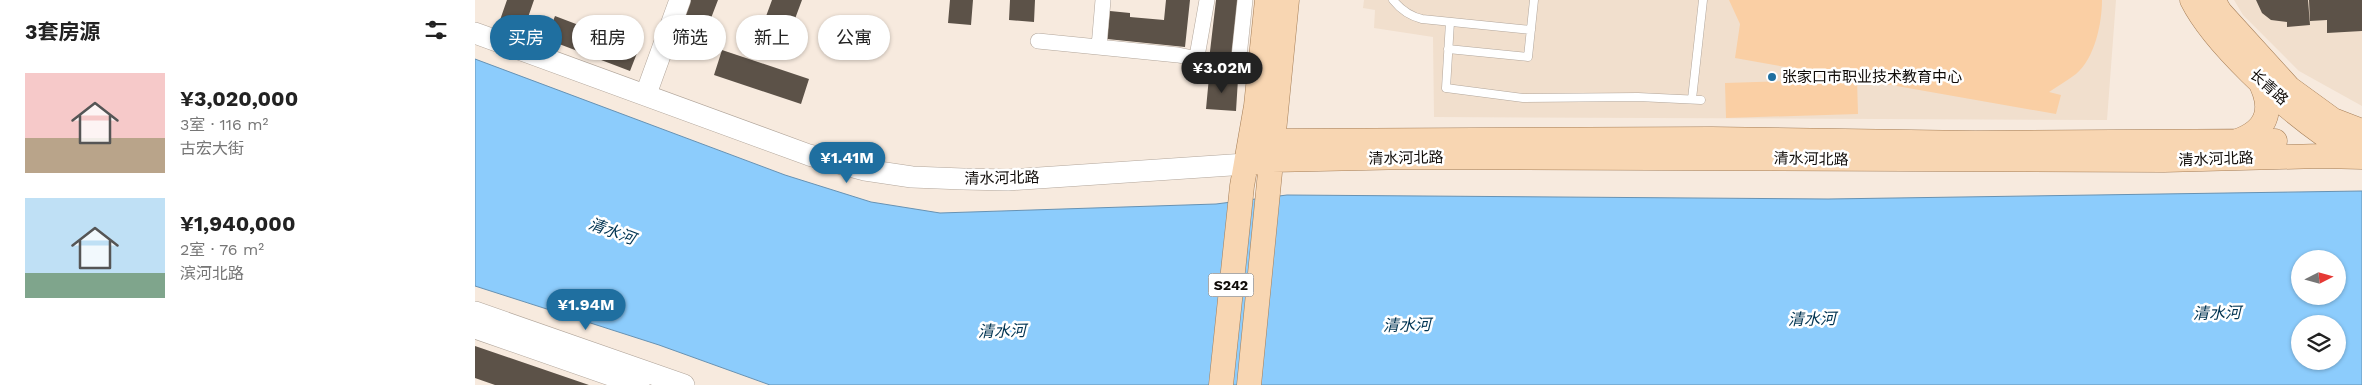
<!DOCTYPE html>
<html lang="zh">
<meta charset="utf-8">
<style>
:root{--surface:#fff;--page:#f6f6f6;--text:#222;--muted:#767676;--accent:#1f6fa0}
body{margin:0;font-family:"Work Sans","Noto Sans SC",sans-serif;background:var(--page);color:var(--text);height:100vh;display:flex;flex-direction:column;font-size:19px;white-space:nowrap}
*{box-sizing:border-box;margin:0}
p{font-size:16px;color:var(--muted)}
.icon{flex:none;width:28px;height:28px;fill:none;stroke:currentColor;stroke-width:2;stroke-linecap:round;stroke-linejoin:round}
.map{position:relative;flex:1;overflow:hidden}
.panel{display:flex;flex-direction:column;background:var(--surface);width:475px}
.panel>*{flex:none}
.banner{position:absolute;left:15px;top:15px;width:475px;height:45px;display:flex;gap:10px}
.needle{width:32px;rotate:84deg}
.buttons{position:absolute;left:1816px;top:250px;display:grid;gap:10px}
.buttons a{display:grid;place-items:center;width:55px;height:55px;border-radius:50%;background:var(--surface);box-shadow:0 1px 4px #0004;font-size:25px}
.price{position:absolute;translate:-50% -42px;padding:0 11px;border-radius:18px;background:var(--accent);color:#fff;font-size:16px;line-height:32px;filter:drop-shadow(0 1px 2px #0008)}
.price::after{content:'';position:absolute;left:50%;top:30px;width:15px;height:11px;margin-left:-8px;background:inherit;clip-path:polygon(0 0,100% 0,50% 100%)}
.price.active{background:#222;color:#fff}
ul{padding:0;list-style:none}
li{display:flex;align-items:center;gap:15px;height:125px;padding:0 25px}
li span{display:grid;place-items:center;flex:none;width:140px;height:100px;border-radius:0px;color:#555}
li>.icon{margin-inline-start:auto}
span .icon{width:60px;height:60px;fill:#fffc;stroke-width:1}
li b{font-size:21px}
h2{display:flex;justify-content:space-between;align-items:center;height:60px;padding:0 25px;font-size:21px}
.pill{padding:0 18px;border-radius:22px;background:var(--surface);box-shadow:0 1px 4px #0004;font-size:18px;line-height:45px}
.pill.active{background:var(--accent);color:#fff}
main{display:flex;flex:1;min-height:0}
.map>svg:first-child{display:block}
</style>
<main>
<section class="panel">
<h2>3套房源<svg class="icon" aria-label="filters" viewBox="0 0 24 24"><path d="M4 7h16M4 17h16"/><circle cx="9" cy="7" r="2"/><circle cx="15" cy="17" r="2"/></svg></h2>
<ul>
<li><span style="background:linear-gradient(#f6c9c9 65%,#b9a48a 0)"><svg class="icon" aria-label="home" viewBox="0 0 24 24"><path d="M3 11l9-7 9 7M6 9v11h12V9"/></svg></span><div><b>¥3,020,000</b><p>3室 · 116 m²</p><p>古宏大街</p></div></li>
<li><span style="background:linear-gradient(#bfe0f5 75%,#7fa58c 0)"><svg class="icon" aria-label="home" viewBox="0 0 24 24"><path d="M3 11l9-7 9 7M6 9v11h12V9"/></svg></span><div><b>¥1,940,000</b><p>2室 · 76 m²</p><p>滨河北路</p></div></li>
</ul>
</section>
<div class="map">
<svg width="1887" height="385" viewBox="0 0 1887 385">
<rect width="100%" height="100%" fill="#f7eade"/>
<path fill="#f1dfcd" d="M889,0H1641L1632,120L959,117L958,37L899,28L900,10L888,8Z
M1759,0H1887V106L1824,71L1768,15Z"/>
<path fill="#facfa4" d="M1254,0H1627C1627,23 1620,58 1601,74C1593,80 1583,86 1574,92L1586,95L1581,114L1382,79L1383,114L1251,118L1250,83L1378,79L1260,58L1265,24Z"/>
<path fill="#8cccfc" stroke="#6792b3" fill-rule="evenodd" d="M0,59L310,175L396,202L465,213L741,204L812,195L1353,199L1887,191V385H295L184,345L0,286ZM1825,259H1862V296H1825ZM1825,324H1862V361H1825Z"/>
<path fill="#5c5248" d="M32,0H59L49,29L25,20Z
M213,0H243L233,26L207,16Z
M297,0H327L308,51L282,41Z
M475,0H498L496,25L473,23Z
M535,0H560L559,22L534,20Z
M691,0H715L710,47L632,39L635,11L655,13V17L689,20Z
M741,0H766L760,63L734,60Z
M1781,0H1833L1835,25L1812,27V22L1796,20L1787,13Z
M1834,0H1887V31L1852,33V20L1835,21Z
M80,16L164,48L155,71L71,39Z
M247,50L334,79L326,104L239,75Z
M734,77L763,79L761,111L731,109Z
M0,346L114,385H20L0,378Z"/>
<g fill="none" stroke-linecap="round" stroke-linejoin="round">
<g stroke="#b2a69b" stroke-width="9">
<path id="lane" d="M918,0C926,10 934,16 947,19L1056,30
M975,22L971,88L1048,98L1163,97L1226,100
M973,49L1053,57L1059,0
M1217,99L1228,0"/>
</g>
<g stroke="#b2a69b" stroke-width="16">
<path id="street" d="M732,0L721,62L763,66L770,0
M563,41L703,55L713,57L733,68L785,72
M624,47L628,0"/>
</g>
<g stroke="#b2a69b" stroke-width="22">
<path id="secondary" d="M0,33L334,155L390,170L437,177L488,179L533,180L771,164
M171,94L205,0
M0,312L209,385
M0,328L164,385"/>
</g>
<g stroke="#a47d56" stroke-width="25">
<path id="primary" d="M1717,0C1739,44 1807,105 1848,134C1860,142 1873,148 1885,155
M1738,0L1745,12L1814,88L1858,120L1887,131
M776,141L1237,139L1500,143L1800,141
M1762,141C1795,130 1799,106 1783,78
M771,164L797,160L936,157L1689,160L1846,156L1887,157
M746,385L767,186L781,106L792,0
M774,385L812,0"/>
</g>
<use href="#lane" stroke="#fff" stroke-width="8"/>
<use href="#street" stroke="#fff" stroke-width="15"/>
<use href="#secondary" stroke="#fff" stroke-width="21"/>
<use href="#primary" stroke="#f8d6b2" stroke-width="24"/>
</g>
<circle fill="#1f6fa0" stroke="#fff" stroke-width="2" cx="1297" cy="77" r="5"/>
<g text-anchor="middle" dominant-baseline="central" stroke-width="5" stroke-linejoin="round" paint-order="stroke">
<rect fill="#fff" stroke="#585553" stroke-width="1" x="733.5" y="273.5" width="45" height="23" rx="4"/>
<g font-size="14" font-weight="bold" fill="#100c09">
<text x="756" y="285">S242</text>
</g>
<g font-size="15" fill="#100c09" stroke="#fff" text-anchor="start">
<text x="1307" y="77">张家口市职业技术教育中心</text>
</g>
<g font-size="15" fill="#100c09" stroke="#fff">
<text transform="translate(1794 87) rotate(42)">长青路</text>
<text transform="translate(931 158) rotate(-1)">清水河北路</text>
<text transform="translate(1336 159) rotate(1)">清水河北路</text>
<text transform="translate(1741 159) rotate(-2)">清水河北路</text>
<text transform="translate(527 178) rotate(-1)">清水河北路</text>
</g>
<g font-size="16" font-style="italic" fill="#003452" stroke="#fff">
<text transform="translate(137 231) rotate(20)">清水河</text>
<text transform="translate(1742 313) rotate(-1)">清水河</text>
<text transform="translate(1337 319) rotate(-1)">清水河</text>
<text transform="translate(932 325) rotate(-1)">清水河</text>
<text transform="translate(527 331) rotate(-1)">清水河</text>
</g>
</g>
</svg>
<div class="buttons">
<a><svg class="needle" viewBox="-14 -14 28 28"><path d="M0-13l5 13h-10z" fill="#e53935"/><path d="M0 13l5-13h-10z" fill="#767676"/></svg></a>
<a><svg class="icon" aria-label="layers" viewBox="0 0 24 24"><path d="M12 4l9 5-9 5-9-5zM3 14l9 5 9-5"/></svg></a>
</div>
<b class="price active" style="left:747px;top:94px">¥3.02M</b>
<b class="price" style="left:372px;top:184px">¥1.41M</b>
<b class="price" style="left:111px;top:331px">¥1.94M</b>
<div class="banner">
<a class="pill active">买房</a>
<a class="pill">租房</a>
<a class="pill">筛选</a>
<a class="pill">新上</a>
<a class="pill">公寓</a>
</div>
</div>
</main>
